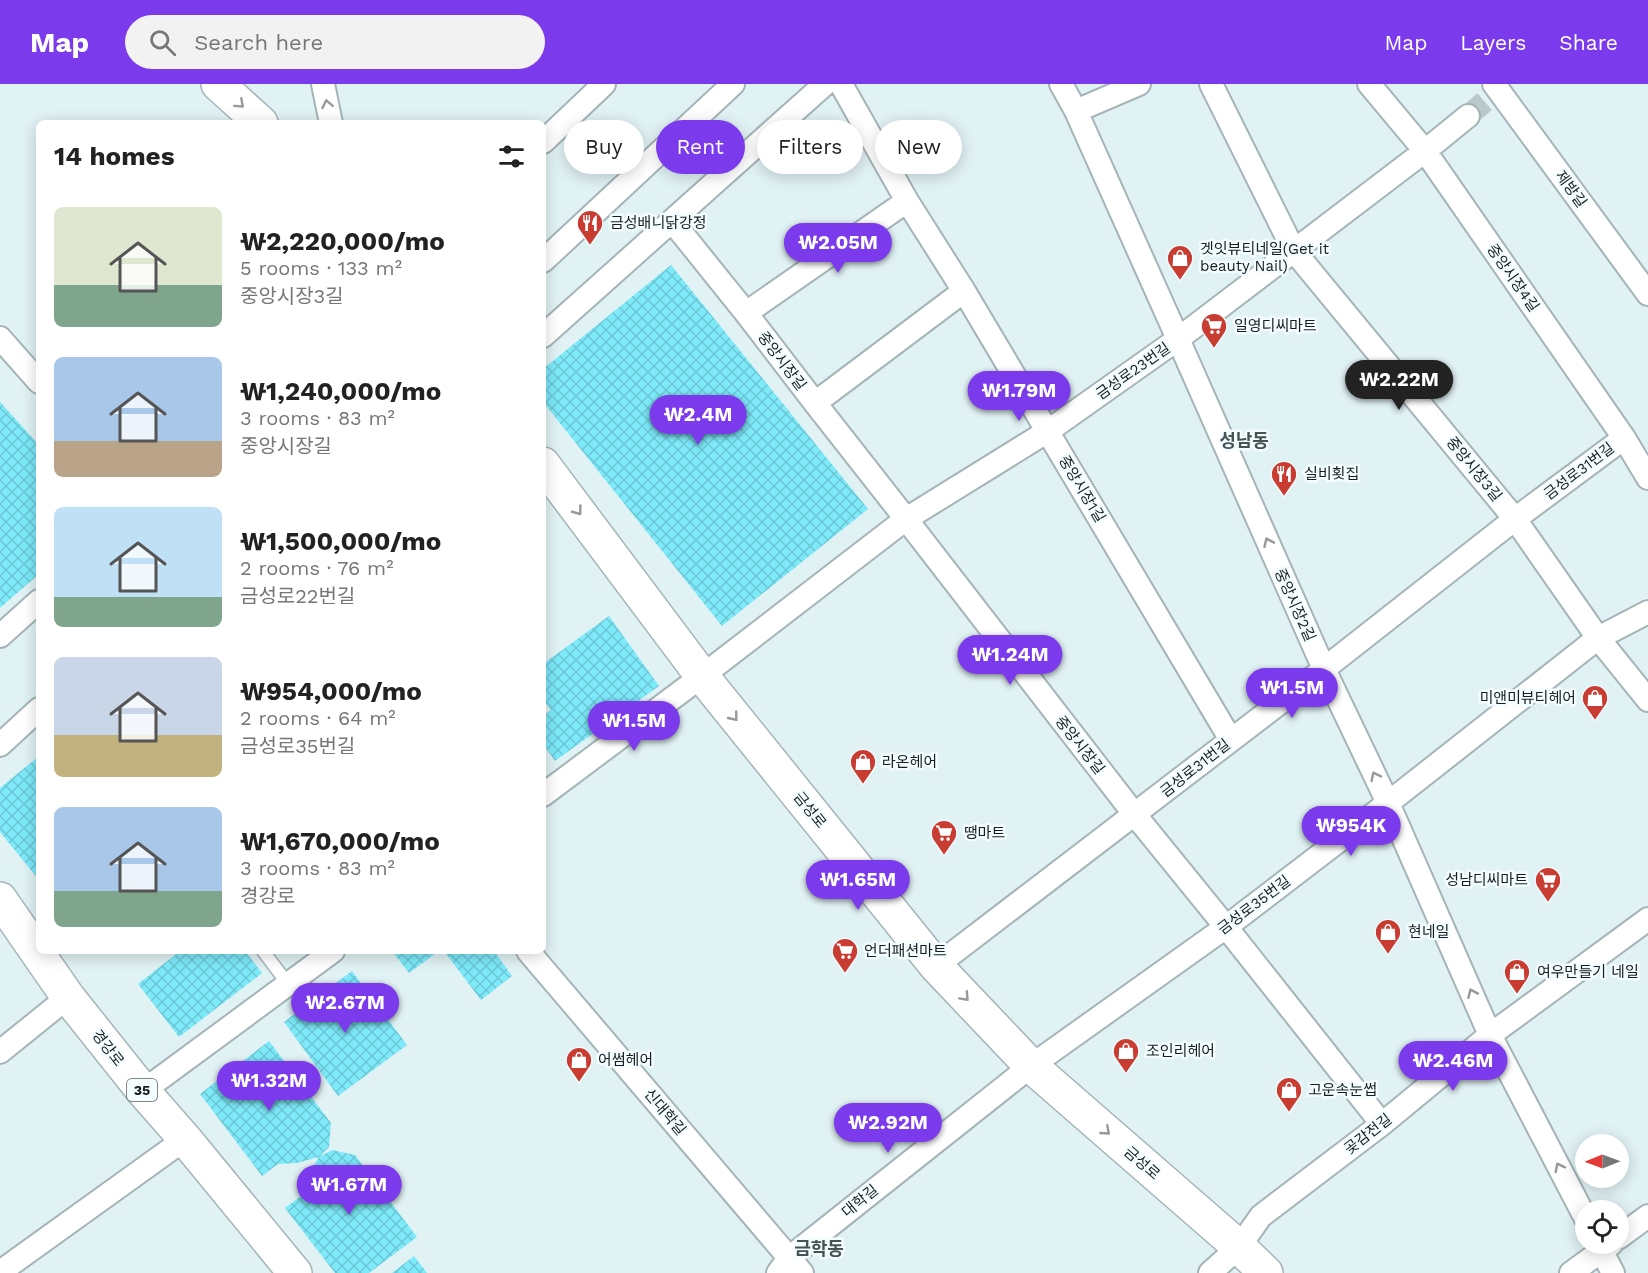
<!DOCTYPE html>
<meta charset="utf-8">
<style>
:root{--surface:#fff;--page:#f2f2f2;--text:#222;--muted:#767676;--accent:#7c3aed}
body{margin:0;font-family:"Work Sans","Noto Sans KR",sans-serif;background:var(--page);color:var(--text);height:100vh;display:flex;flex-direction:column;font-size:22px;white-space:nowrap}
*{box-sizing:border-box;margin:0}
p{font-size:20px;color:var(--muted)}
.icon{flex:none;width:33px;height:33px;fill:none;stroke:currentColor;stroke-width:2;stroke-linecap:round;stroke-linejoin:round}
.map{position:relative;flex:1;overflow:hidden}
.details{position:absolute;left:36px;top:36px;width:510px;height:834px;display:flex;flex-direction:column;background:var(--surface);border-radius:9px;box-shadow:0 3px 15px #0003}
.details>*{flex:none}
.hud{position:absolute;left:564px;top:36px;width:570px;height:54px;display:flex;gap:12px}
.needle{width:39px;rotate:269deg}
.fabs{position:absolute;left:1575px;top:1050px;display:grid;gap:12px}
.fabs a{display:grid;place-items:center;width:54px;height:54px;border-radius:50%;background:var(--surface);box-shadow:0 3px 15px #0003;font-size:30px}
.price{position:absolute;translate:-50% -51px;padding:0 14px;border-radius:21px;background:var(--accent);color:#fff;font-size:20px;line-height:39px;filter:drop-shadow(0 2px 3px #0008)}
.price::after{content:'';position:absolute;left:50%;top:36px;width:18px;height:14px;margin-left:-9px;background:inherit;clip-path:polygon(0 0,100% 0,50% 100%)}
.price.on{background:#222;color:#fff}
ul{padding:0;list-style:none}
li{display:flex;align-items:center;gap:18px;height:150px;padding:0 18px}
li span{display:grid;place-items:center;flex:none;width:168px;height:120px;border-radius:9px;color:#555}
li>.icon{margin-inline-start:auto}
span .icon{width:72px;height:72px;fill:#fffc;stroke-width:1}
li b{font-size:26px}
h2{display:flex;justify-content:space-between;align-items:center;height:72px;padding:0 18px;font-size:26px}
.pill{padding:0 21px;border-radius:27px;background:var(--surface);box-shadow:0 3px 15px #0003;font-size:21px;line-height:54px}
.pill.on{background:var(--accent);color:#fff}
header{display:flex;align-items:center;gap:36px;box-sizing:border-box;height:84px;padding:0 30px;background:var(--accent);color:#fff}
header strong{font-size:28px}
nav{display:flex;gap:33px;margin-inline-start:auto;font-size:21px}
.search{width:420px;height:54px;background:var(--page);display:flex;align-items:center;gap:15px;box-sizing:border-box;padding:0 21px;border-radius:33px;color:var(--muted);font-size:22px}
.map>svg:first-child{display:block}
</style>
<header>
<strong>Map</strong>
<div class="search"><svg class="icon" aria-label="search" viewBox="0 0 24 24"><circle cx="10" cy="10" r="6"/><path d="M15 15l6 6"/></svg>Search here</div>
<nav><a>Map</a><a>Layers</a><a>Share</a></nav>
</header>
<div class="map">
<svg width="1648" height="1189" viewBox="0 0 1648 1189">
<defs>
<pattern id="building-cross-hatch" width="8" height="8" patternUnits="userSpaceOnUse" patternTransform="scale(1.5)"><rect width="8" height="8" fill="#7de9f9"/><path d="M0 0l8 8M0 8l8-8" fill="none" stroke="#6bc7d5"/></pattern>
</defs>
<rect width="100%" height="100%" fill="#e1f2f4"/>
<path fill="url(#building-cross-hatch)" d="M671,181L868,425L722,542L543,318V285Z
M0,318L39,361V490L0,524Z
M609,532L659,602L555,677L543,660V632L551,626L543,616V580Z
M39,672V796L0,748V704Z
M180,867H245L262,889L179,953L138,900Z
M392,867H439L409,889Z
M444,867H494L512,892L481,916Z
M352,887L407,961L338,1012L284,938Z
M269,957L331,1039L329,1063L319,1073L297,1079L278,1080L262,1092L200,1010Z
M332,1066L355,1071L417,1153L369,1189H335L285,1124L302,1111L307,1093L319,1073Z
M414,1172L427,1189H392Z"/>
<g fill="none" stroke-linecap="round" stroke-linejoin="round">
<path stroke="#b9c8c9" stroke-width="22" stroke-dasharray="22 11" stroke-linecap="butt" d="M1468,32L1505,0"/>
<g stroke="#a4b4b7" stroke-width="15">
<path id="lane" d="M263,867L288,900"/>
</g>
<g stroke="#a4b4b7" stroke-width="26">
<path id="street" d="M323,0L331,39
M841,0L907,117L964,207L1231,656
M1061,0L1076,27L1178,255L1324,585L1388,719L1490,951L1586,1135
M1211,0L1294,167L1515,435L1598,554L1648,616
M1369,0L1425,67L1624,354L1648,394
M1494,0L1648,210
M1076,27L1139,0
M543,58L604,0
M672,137L746,229L815,319L906,435L1135,731L1226,843L1382,1040
M543,177L733,0
M746,229L907,117
M543,252L825,0
M0,254L39,298
M815,319L964,207
M0,552L39,517
M0,661L39,625
M543,711L702,592L906,435L1048,347L1178,255L1425,67L1468,32
M528,867L802,1189
M936,882L1324,585L1515,435L1624,354
M0,968L68,913
M143,1007L333,867
M1618,1154L1648,1132
M1598,1160L1613,1189
M0,1188L185,1055
M778,1189L789,1174L1031,982L1226,843L1388,719L1598,554L1648,528
M1210,1189L1239,1163L1261,1132L1382,1040L1490,951L1648,835
M1571,1189L1611,1160"/>
</g>
<g stroke="#a4b4b7" stroke-width="36">
<path id="secondary" d="M218,0L261,39
M543,380L702,592L936,882L1031,982L1239,1163L1266,1189"/>
</g>
<g stroke="#a4b4b7" stroke-width="36">
<path id="primary" d="M0,815L68,913L143,1007L185,1055L295,1189"/>
</g>
<use href="#lane" stroke="#fff" stroke-width="12"/>
<use href="#street" stroke="#fff" stroke-width="22"/>
<use href="#secondary" stroke="#fff" stroke-width="33"/>
<use href="#primary" stroke="#fff" stroke-width="33"/>
</g>
<defs><path id="oneway-chevron" d="M-2-3.5L2.5 0L-2 3.5" fill="none" stroke-width="1.6" stroke-linecap="round" stroke-linejoin="round" transform="scale(1.5)"/></defs>
<g stroke="#979a9a">
<use href="#oneway-chevron" transform="translate(240 20) rotate(42)"/>
<use href="#oneway-chevron" transform="translate(327 20) rotate(-101)"/>
<use href="#oneway-chevron" transform="translate(578 427) rotate(53)"/>
<use href="#oneway-chevron" transform="translate(1268 458) rotate(-114)"/>
<use href="#oneway-chevron" transform="translate(734 633) rotate(51)"/>
<use href="#oneway-chevron" transform="translate(1375 692) rotate(-116)"/>
<use href="#oneway-chevron" transform="translate(1472 909) rotate(-114)"/>
<use href="#oneway-chevron" transform="translate(965 913) rotate(47)"/>
<use href="#oneway-chevron" transform="translate(1106 1047) rotate(41)"/>
<use href="#oneway-chevron" transform="translate(1559 1083) rotate(-117)"/>
</g>
<defs>
<g id="restaurant-pin" transform="scale(1.35)"><path d="M0 17L-7.5 6A9.5 9.5 0 1 1 7.5 6Z" fill="#c93c32" stroke="#f3fdff"/><path d="M-5-6h1v4h1v-4h1v4h1v-4h1v5L-1.5 .5V6h-2V.5L-5-1ZM5-6V6H3V1.5H1.5Q1.5-4 5-6Z" fill="#fff"/></g>
<g id="shop-pin" transform="scale(1.35)"><path d="M0 17L-7.5 6A9.5 9.5 0 1 1 7.5 6Z" fill="#c93c32" stroke="#f3fdff"/><path d="M-5-2.5h2.3a2.7 3.5 0 0 1 5.4 0H5L5.5 6h-11ZM-1.5-2.5h3a1.5 2.3 0 0 0-3 0Z" fill="#fff"/></g>
<g id="supermarket-pin" transform="scale(1.35)"><path d="M0 17L-7.5 6A9.5 9.5 0 1 1 7.5 6Z" fill="#c93c32" stroke="#f3fdff"/><path d="M-6-5.5h2.5l.6 2H6L4.5 2H-2.5L-4.4-4H-6ZM-1.5 3.2a1.3 1.3 0 1 0 .1 0ZM3 3.2a1.3 1.3 0 1 0 .1 0Z" fill="#fff"/></g>
</defs>
<g fill-rule="evenodd">
<use href="#restaurant-pin" x="590" y="139"/>
<use href="#shop-pin" x="1180" y="174"/>
<use href="#supermarket-pin" x="1214" y="242"/>
<use href="#restaurant-pin" x="1284" y="390"/>
<use href="#shop-pin" x="1595" y="614"/>
<use href="#shop-pin" x="863" y="678"/>
<use href="#supermarket-pin" x="944" y="749"/>
<use href="#supermarket-pin" x="1548" y="796"/>
<use href="#shop-pin" x="1388" y="848"/>
<use href="#supermarket-pin" x="845" y="867"/>
<use href="#shop-pin" x="1517" y="888"/>
<use href="#shop-pin" x="1126" y="967"/>
<use href="#shop-pin" x="579" y="976"/>
<use href="#shop-pin" x="1289" y="1006"/>
</g>
<g text-anchor="middle" dominant-baseline="central" stroke-width="5" stroke-linejoin="round" paint-order="stroke">
<rect fill="#f3fdff" stroke="#5a6162" stroke-width="1.5" x="127" y="995" width="30" height="22" rx="4.5"/>
<g font-size="14" font-weight="bold" fill="#181e1f">
<text x="142" y="1006">35</text>
</g>
<g font-size="15" fill="#181e1f" stroke="#f3fdff">
<text transform="translate(1571 105) rotate(54)">제방길</text>
<text transform="translate(1513 194) rotate(55)">중앙시장4길</text>
<text transform="translate(782 277) rotate(53)">중앙시장길</text>
<text transform="translate(1133 287) rotate(-35)">금성로23번길</text>
<text transform="translate(1474 385) rotate(51)">중앙시장3길</text>
<text transform="translate(1579 387) rotate(-37)">금성로31번길</text>
<text transform="translate(1082 405) rotate(59)">중앙시장1길</text>
<text transform="translate(1295 521) rotate(66)">중앙시장2길</text>
<text transform="translate(1080 661) rotate(52)">중앙시장길</text>
<text transform="translate(1195 684) rotate(-38)">금성로31번길</text>
<text transform="translate(810 726) rotate(51)">금성로</text>
<text transform="translate(1254 821) rotate(-37)">금성로35번길</text>
<text transform="translate(108 964) rotate(52)">경강로</text>
<text transform="translate(665 1028) rotate(50)">신대학길</text>
<text transform="translate(1368 1050) rotate(-38)">곶감전길</text>
<text transform="translate(1142 1079) rotate(41)">금성로</text>
<text transform="translate(860 1117) rotate(-39)">대학길</text>
</g>
<g font-size="15" fill="#181e1f" stroke="#f3fdff" text-anchor="start">
<text x="610" y="139">금성배니닭강정</text>
<text x="1200" y="165">겟잇뷰티네일(Get it<tspan x="1200" dy="17">beauty Nail)</tspan></text>
<text x="1234" y="242">일영디씨마트</text>
<text x="1304" y="390">실비횟집</text>
<text x="1576" y="614" text-anchor="end">미앤미뷰티헤어</text>
<text x="882" y="678">라온헤어</text>
<text x="964" y="749">땡마트</text>
<text x="1528" y="796" text-anchor="end">성남디씨마트</text>
<text x="1408" y="848">현네일</text>
<text x="864" y="867">언더패션마트</text>
<text x="1537" y="888">여우만들기 네일</text>
<text x="1146" y="967">조인리헤어</text>
<text x="598" y="976">어썸헤어</text>
<text x="1308" y="1006">고운속눈썹</text>
</g>
<g font-size="18" font-weight="bold" fill="#455355" stroke="#f3fdff">
<text x="1244" y="356">성남동</text>
<text x="819" y="1164">금학동</text>
</g>
</g>
</svg>
<div class="fabs">
<a><svg class="needle" viewBox="-14 -14 28 28"><path d="M0-13l5 13h-10z" fill="#e53935"/><path d="M0 13l5-13h-10z" fill="#767676"/></svg></a>
<a><svg class="icon" aria-label="locate" viewBox="0 0 24 24"><circle cx="12" cy="12" r="6"/><path d="M12 2v4M12 18v4M2 12h4M18 12h4"/></svg></a>
</div>
<b class="price" style="left:838px;top:190px">₩2.05M</b>
<b class="price on" style="left:1399px;top:327px">₩2.22M</b>
<b class="price" style="left:1019px;top:338px">₩1.79M</b>
<b class="price" style="left:698px;top:362px">₩2.4M</b>
<b class="price" style="left:1010px;top:602px">₩1.24M</b>
<b class="price" style="left:1292px;top:635px">₩1.5M</b>
<b class="price" style="left:634px;top:668px">₩1.5M</b>
<b class="price" style="left:1351px;top:773px">₩954K</b>
<b class="price" style="left:858px;top:827px">₩1.65M</b>
<b class="price" style="left:345px;top:950px">₩2.67M</b>
<b class="price" style="left:1453px;top:1008px">₩2.46M</b>
<b class="price" style="left:269px;top:1028px">₩1.32M</b>
<b class="price" style="left:888px;top:1070px">₩2.92M</b>
<b class="price" style="left:349px;top:1132px">₩1.67M</b>
<div class="hud">
<a class="pill">Buy</a>
<a class="pill on">Rent</a>
<a class="pill">Filters</a>
<a class="pill">New</a>
</div>
<section class="details">
<h2>14 homes<svg class="icon" aria-label="filters" viewBox="0 0 24 24"><path d="M4 7h16M4 17h16"/><circle cx="9" cy="7" r="2"/><circle cx="15" cy="17" r="2"/></svg></h2>
<ul>
<li><span style="background:linear-gradient(#dfe7d0 65%,#7fa58c 0)"><svg class="icon" aria-label="home" viewBox="0 0 24 24"><path d="M3 11l9-7 9 7M6 9v11h12V9"/></svg></span><div><b>₩2,220,000/mo</b><p>5 rooms · 133 m²</p><p>중앙시장3길</p></div></li>
<li><span style="background:linear-gradient(#a9c7e8 70%,#b9a48a 0)"><svg class="icon" aria-label="home" viewBox="0 0 24 24"><path d="M3 11l9-7 9 7M6 9v11h12V9"/></svg></span><div><b>₩1,240,000/mo</b><p>3 rooms · 83 m²</p><p>중앙시장길</p></div></li>
<li><span style="background:linear-gradient(#bfe0f5 75%,#7fa58c 0)"><svg class="icon" aria-label="home" viewBox="0 0 24 24"><path d="M3 11l9-7 9 7M6 9v11h12V9"/></svg></span><div><b>₩1,500,000/mo</b><p>2 rooms · 76 m²</p><p>금성로22번길</p></div></li>
<li><span style="background:linear-gradient(#c9d6e8 65%,#c2b280 0)"><svg class="icon" aria-label="home" viewBox="0 0 24 24"><path d="M3 11l9-7 9 7M6 9v11h12V9"/></svg></span><div><b>₩954,000/mo</b><p>2 rooms · 64 m²</p><p>금성로35번길</p></div></li>
<li><span style="background:linear-gradient(#a9c7e8 70%,#7fa58c 0)"><svg class="icon" aria-label="home" viewBox="0 0 24 24"><path d="M3 11l9-7 9 7M6 9v11h12V9"/></svg></span><div><b>₩1,670,000/mo</b><p>3 rooms · 83 m²</p><p>경강로</p></div></li>
</ul>
</section>
</div>
